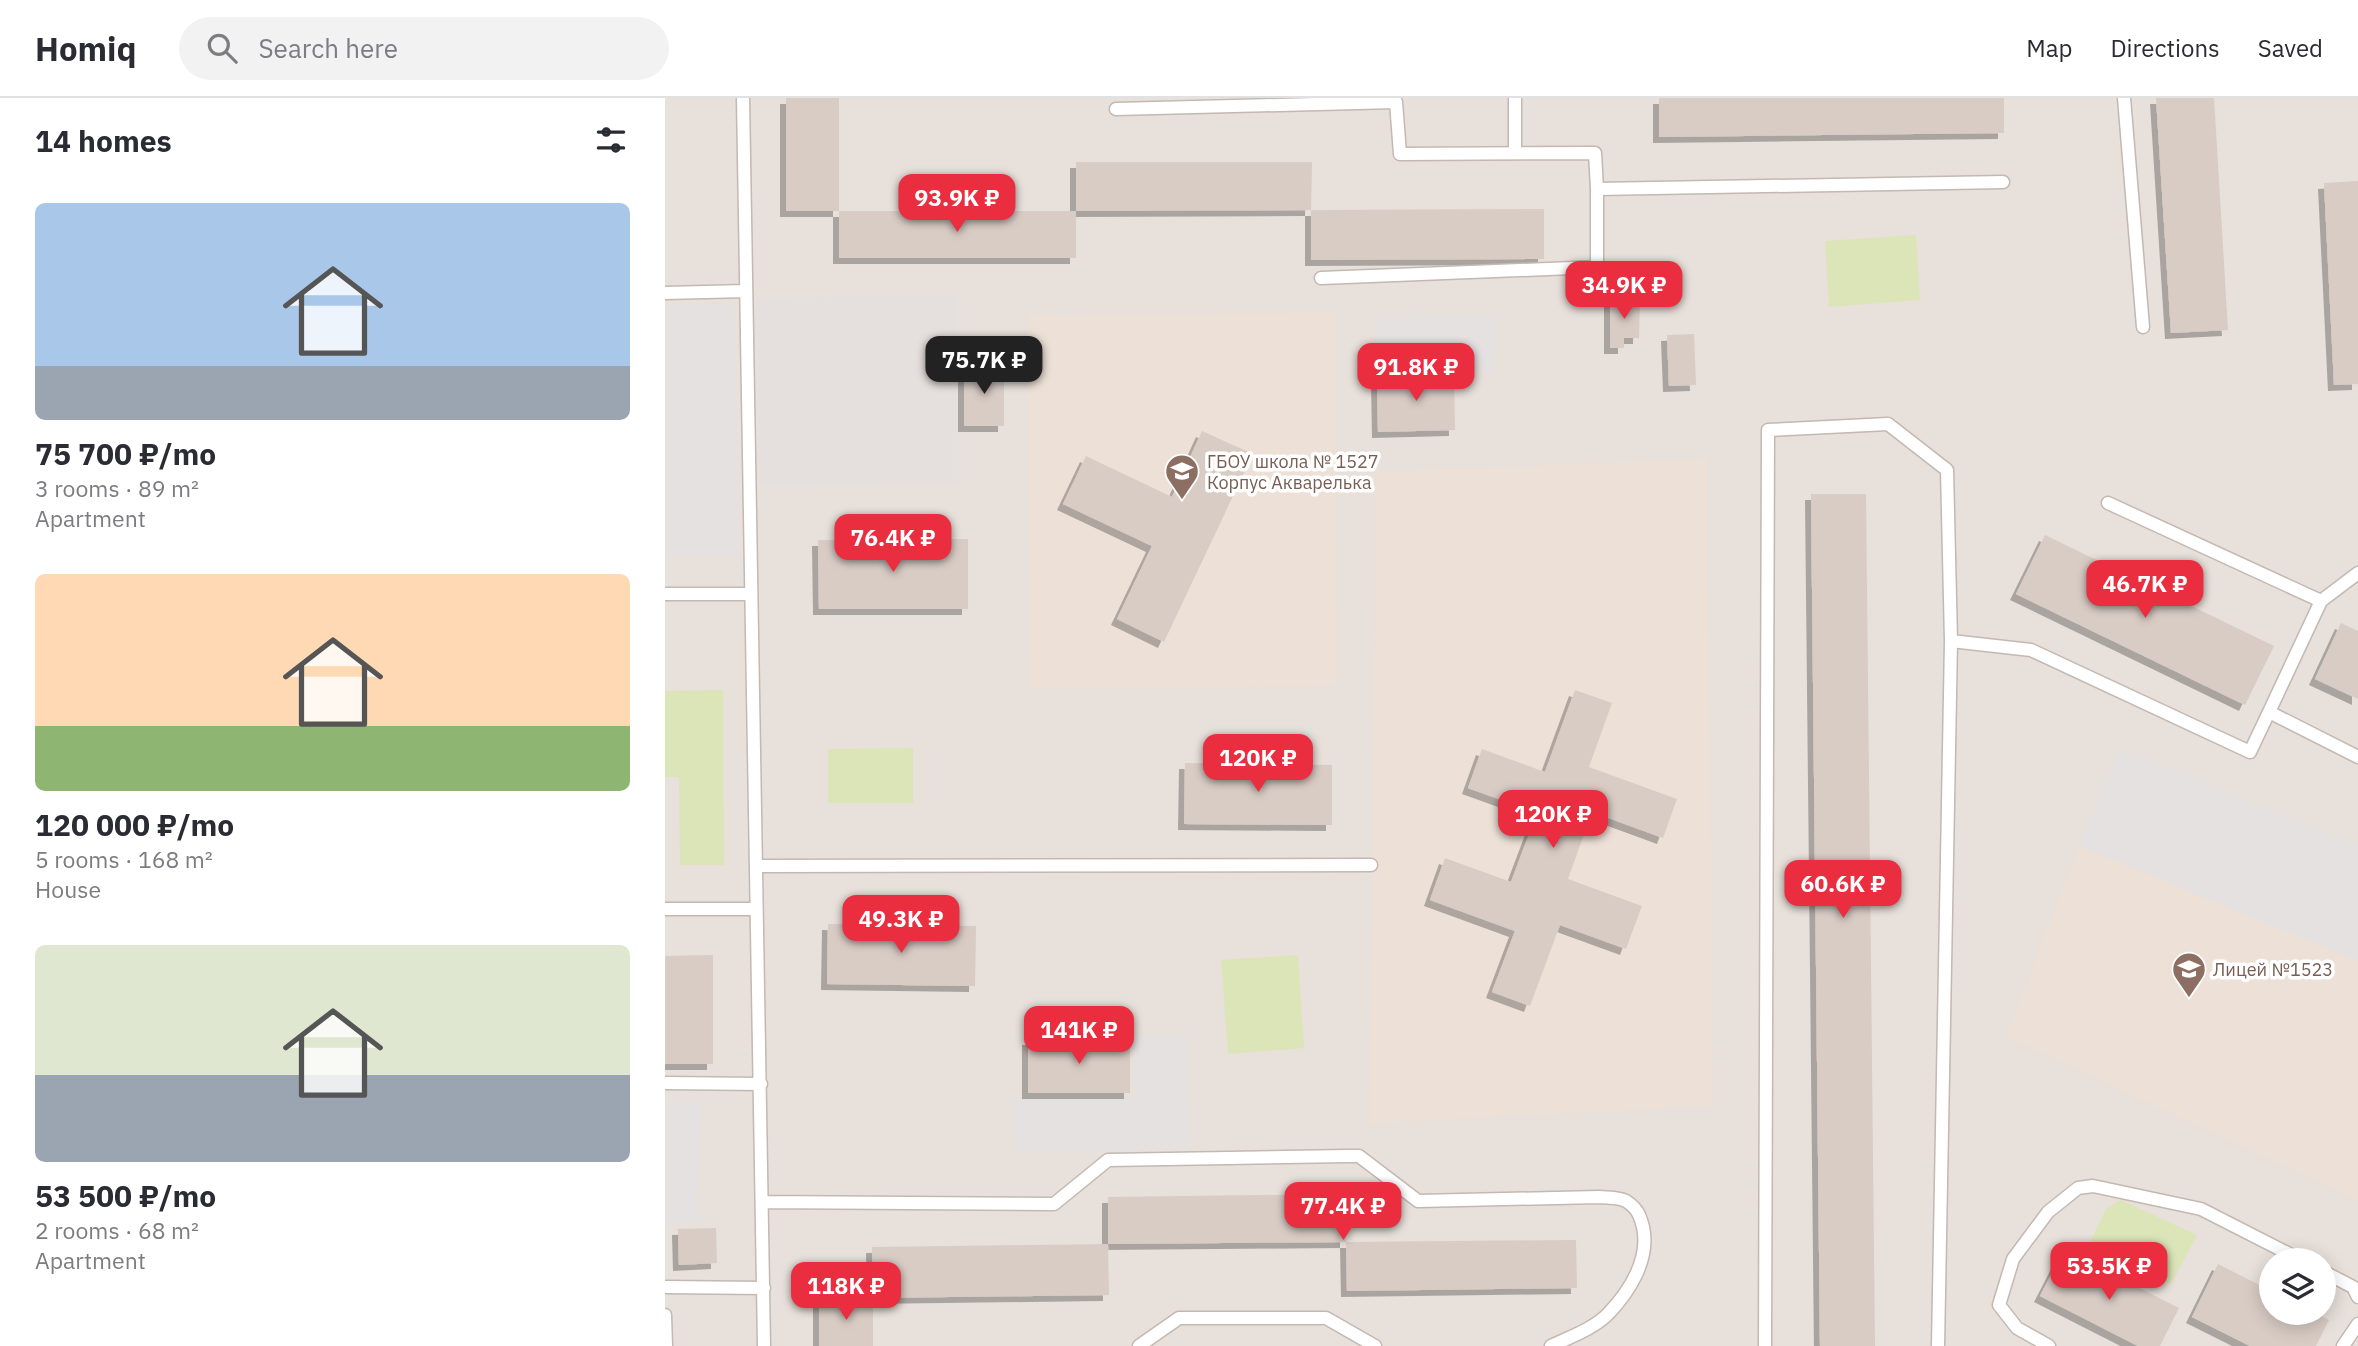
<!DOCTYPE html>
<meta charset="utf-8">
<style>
:root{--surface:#fff;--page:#f2f2f3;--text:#2b2b33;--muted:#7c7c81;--line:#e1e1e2;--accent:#ea2e40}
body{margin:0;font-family:"IBM Plex Sans",sans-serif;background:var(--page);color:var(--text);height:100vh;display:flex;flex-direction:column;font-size:26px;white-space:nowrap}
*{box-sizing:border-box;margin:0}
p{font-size:23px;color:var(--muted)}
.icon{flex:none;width:38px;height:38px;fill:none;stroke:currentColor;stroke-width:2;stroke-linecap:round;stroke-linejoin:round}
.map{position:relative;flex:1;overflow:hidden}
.side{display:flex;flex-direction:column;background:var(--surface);width:665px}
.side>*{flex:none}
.controls{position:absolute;left:1594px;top:1150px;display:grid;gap:14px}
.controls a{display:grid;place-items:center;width:77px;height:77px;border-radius:50%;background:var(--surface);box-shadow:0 4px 18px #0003;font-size:35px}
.price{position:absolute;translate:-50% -60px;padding:0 16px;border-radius:14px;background:var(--accent);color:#fff;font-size:23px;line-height:46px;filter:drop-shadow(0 2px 4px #0008)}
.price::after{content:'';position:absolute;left:50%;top:42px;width:21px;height:16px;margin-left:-10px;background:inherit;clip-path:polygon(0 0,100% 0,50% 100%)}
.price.selected{background:#222;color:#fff}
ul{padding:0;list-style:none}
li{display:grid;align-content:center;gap:14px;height:371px;padding:0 35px}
li span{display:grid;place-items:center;height:217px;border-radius:10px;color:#555}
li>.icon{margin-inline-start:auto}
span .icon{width:126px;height:126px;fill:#fffc;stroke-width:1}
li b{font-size:30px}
h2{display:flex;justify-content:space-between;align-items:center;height:84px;padding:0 35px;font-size:30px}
header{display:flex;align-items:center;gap:42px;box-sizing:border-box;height:98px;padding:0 35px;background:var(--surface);border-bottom:2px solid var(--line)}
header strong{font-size:33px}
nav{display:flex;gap:38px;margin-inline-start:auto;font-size:24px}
.search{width:490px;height:63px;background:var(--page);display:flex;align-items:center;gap:18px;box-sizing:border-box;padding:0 24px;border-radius:38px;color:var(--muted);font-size:26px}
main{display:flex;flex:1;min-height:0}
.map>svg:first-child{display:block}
</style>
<header>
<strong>Homiq</strong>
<div class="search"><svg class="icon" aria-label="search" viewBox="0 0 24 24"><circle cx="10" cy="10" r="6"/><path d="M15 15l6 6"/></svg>Search here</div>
<nav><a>Map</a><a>Directions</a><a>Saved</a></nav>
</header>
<main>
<section class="side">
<h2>14 homes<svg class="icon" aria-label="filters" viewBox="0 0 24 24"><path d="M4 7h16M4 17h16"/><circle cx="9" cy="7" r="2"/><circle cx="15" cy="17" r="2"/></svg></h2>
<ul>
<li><span style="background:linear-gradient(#a9c7e8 75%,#9aa5b1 0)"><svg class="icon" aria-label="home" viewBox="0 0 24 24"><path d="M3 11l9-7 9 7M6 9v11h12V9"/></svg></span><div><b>75 700 ₽/mo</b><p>3 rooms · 89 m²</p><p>Apartment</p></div></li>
<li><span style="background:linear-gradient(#ffd9b3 70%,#8fb573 0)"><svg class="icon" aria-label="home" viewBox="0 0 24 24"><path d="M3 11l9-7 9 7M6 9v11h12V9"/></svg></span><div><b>120 000 ₽/mo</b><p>5 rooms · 168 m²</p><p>House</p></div></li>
<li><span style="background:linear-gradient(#dfe7d0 60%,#9aa5b1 0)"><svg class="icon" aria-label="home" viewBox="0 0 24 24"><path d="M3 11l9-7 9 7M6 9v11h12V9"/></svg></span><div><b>53 500 ₽/mo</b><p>2 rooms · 68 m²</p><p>Apartment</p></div></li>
</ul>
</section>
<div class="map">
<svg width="1693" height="1248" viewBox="0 0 1693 1248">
<defs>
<filter id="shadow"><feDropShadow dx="-6" dy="6" stdDeviation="0" flood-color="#0004"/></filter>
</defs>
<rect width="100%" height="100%" fill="#f5f0ec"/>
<path fill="#e8e0da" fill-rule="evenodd" d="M0,0H1693V1248H0ZM1606,1162H1659V1214H1606Z"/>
<path fill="#e5dfdd" d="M293,197L294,387L94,388L89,200Z"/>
<path fill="#ede1d7" d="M670,215L672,588L365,590L363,217Z
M1042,361L1048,1008L705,1025L711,374Z
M1414,748L1693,863V1102L1341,938Z"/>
<path fill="#dce5b8" d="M1251,137L1255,202L1164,209L1160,143Z
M58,592L59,767H15L14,679H0V593Z
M248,650V705H163V651Z
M633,857L639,950L563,956L556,862Z
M1456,1102L1532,1137L1506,1186L1425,1144L1441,1111Z"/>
<path fill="#e4e1e0" d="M69,205L74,457L0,459V207Z
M830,218V275L712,277V220Z
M1455,650L1693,748V863L1414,748Z
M522,938L523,1051L351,1053V1000L469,999L470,939Z
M0,1005L35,1006L33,1124H0Z"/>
<path fill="#d9ccc5" filter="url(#shadow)" d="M121,0H174V113H121Z
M994,0H1339V35L994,39Z
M1491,0H1549L1563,232L1506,235Z
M411,64H647L646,112L879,111V161L646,162V112L411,113Z
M1693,83V286L1669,287L1659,85Z
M174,113H411V160H174Z
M975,200L974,240H959V250H945V201Z
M1029,236L1031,287L1004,288L1002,237Z
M339,267V328H299V268Z
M789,276L790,332L713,334L712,277Z
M537,333L588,356L499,544L452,521L487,448L398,406L421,358L507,399Z
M1146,396H1201L1210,1248H1155Z
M1380,437L1609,548L1580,607L1351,496Z
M303,441V511H154L153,442Z
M1676,525L1693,533V601L1650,581Z
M910,592L947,605L924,669L1012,701L998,740L927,714L903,781L977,808L961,851L895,827L865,908L827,894L850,833L765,802L780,760L846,784L872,715L803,690L817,651L880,674Z
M520,665L667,667V727L519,726Z
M163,826L311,828L310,888L162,886Z
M48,857V966H0V858Z
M363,941H465V995H363Z
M681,1096V1144L911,1142L912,1190L682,1193L681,1144L443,1146V1099Z
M51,1130L52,1165L14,1167L13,1131Z
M443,1146L444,1197L208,1200L207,1149Z
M1399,1152L1514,1210L1495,1248H1473L1375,1198Z
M1553,1166L1606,1193V1214H1649L1664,1222L1651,1248H1585L1527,1219Z
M154,1200H208V1248H154Z"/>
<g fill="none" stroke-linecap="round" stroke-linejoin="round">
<g stroke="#c3b8b2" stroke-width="15">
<path id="service" d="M78,0L99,1248
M850,0V55
M1459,0L1478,229
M451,11L731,4L735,56L930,55L932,91L1338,84
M656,180L932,169V91
M0,195L81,193
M1443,405L1656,503L1604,614
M0,496H86
M1656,503L1693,475
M91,768L706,767
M0,811H91
M0,985L96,986
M97,1104L389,1106L443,1062L683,1058H694L753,1103L934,1099C942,1100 954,1099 961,1103C972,1110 975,1117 978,1129C985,1161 965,1193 943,1216C928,1231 905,1239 886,1248
M1659,1174L1688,1189L1693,1199
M0,1189L99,1190
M0,1217L1,1248
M474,1248L514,1220H661L710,1248
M1100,1248L1103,332L1223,326L1282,372L1286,543L1366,552L1585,654L1604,614L1693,659
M1273,1248L1286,543
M1384,1248L1352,1230L1334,1207L1348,1161L1383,1114L1413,1090L1428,1088L1536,1111L1636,1162
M1678,1248L1693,1226"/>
</g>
<use href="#service" stroke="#fff" stroke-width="12"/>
</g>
<defs>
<g id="school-pin" transform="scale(1.75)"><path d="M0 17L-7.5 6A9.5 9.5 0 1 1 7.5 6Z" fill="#8d6e63" stroke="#fff"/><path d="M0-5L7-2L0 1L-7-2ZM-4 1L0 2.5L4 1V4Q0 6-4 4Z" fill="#fff"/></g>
</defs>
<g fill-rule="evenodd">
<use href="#school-pin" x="517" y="373"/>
<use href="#school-pin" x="1524" y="871"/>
</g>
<g text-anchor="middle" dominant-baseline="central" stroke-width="7" stroke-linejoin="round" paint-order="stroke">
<g font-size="18" fill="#785e54" stroke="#fff" text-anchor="start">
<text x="542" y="363">ГБОУ школа № 1527<tspan x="542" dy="21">Корпус Акварелька</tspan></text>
<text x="1548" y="871">Лицей №1523</text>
</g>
</g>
</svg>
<div class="controls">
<a><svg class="icon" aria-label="layers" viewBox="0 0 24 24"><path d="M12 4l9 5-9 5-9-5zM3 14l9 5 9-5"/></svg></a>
</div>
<b class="price" style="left:292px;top:136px">93.9K ₽</b>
<b class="price" style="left:959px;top:223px">34.9K ₽</b>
<b class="price selected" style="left:319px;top:298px">75.7K ₽</b>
<b class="price" style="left:751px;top:305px">91.8K ₽</b>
<b class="price" style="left:228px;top:476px">76.4K ₽</b>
<b class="price" style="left:1480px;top:522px">46.7K ₽</b>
<b class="price" style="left:593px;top:696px">120K ₽</b>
<b class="price" style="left:888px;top:752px">120K ₽</b>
<b class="price" style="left:1178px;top:822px">60.6K ₽</b>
<b class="price" style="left:236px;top:857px">49.3K ₽</b>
<b class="price" style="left:414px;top:968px">141K ₽</b>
<b class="price" style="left:678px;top:1144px">77.4K ₽</b>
<b class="price" style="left:1444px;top:1204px">53.5K ₽</b>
<b class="price" style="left:181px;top:1224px">118K ₽</b>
</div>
</main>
